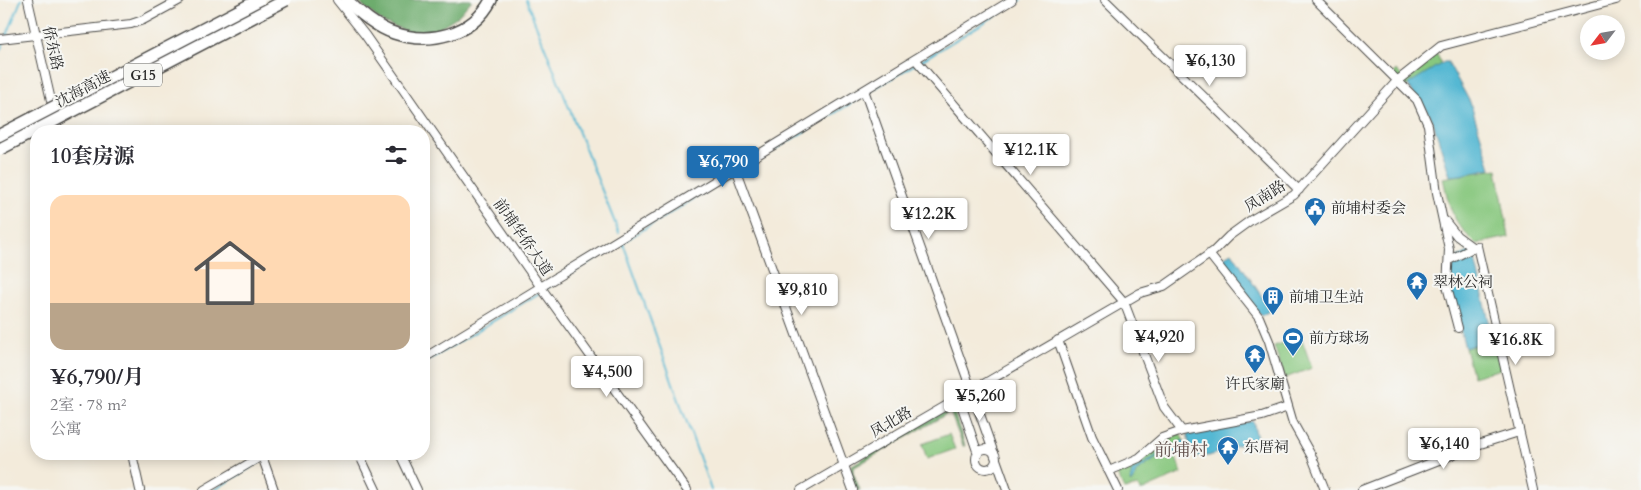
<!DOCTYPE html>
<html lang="zh">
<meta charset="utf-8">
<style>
:root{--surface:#fff;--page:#f7f7f7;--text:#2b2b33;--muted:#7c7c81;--line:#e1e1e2;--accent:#1f6fb2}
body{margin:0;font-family:Cardo,"Noto Serif SC",serif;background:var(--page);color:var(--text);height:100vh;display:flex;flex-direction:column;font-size:19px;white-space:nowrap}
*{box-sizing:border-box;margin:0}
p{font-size:16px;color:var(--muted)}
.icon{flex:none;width:28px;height:28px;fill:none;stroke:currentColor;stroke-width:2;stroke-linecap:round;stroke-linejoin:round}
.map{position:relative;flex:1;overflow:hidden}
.panel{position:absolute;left:30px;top:125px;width:400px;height:335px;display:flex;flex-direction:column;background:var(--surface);border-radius:20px;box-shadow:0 2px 12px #0003}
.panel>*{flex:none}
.needle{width:32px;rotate:239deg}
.buttons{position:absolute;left:1580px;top:15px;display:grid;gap:10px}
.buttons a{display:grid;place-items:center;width:45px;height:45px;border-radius:50%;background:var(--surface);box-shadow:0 2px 12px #0003;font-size:25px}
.price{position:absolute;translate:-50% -42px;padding:0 11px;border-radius:5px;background:#fff;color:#222;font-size:16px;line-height:32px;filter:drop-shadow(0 1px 2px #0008)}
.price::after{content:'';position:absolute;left:50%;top:30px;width:15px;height:11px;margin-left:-8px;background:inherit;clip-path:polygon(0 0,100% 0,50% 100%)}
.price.current{background:var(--accent);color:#fff}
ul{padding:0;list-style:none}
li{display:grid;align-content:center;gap:10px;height:265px;padding:0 20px}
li+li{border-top:1px solid var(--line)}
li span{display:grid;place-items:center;height:155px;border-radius:15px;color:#555}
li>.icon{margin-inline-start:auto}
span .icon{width:90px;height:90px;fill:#fffc;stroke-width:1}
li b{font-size:21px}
h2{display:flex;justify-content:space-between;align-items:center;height:60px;padding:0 20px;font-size:21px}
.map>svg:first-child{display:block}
</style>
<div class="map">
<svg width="1641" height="490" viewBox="0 0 1641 490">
<rect width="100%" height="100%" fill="#f6f6f2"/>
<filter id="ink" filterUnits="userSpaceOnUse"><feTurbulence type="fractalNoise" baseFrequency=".02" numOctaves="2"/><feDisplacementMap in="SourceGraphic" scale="10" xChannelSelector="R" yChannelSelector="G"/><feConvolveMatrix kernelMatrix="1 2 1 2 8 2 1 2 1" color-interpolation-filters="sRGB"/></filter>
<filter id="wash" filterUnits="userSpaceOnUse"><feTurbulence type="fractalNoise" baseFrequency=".0096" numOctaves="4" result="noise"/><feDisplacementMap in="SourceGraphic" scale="20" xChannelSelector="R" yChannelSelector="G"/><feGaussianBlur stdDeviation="1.12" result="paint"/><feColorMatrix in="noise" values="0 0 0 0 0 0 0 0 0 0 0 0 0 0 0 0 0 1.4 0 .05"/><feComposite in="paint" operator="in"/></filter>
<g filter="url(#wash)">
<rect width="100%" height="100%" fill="#f3ebdb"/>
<path fill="#87c77e" stroke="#597954" d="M1437,53L1441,64L1405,87L1391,75L1396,70L1405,79Z
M1497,169L1509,237L1476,244C1452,221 1450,210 1443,178Z
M1301,337L1312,368L1285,378L1274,346Z
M1493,340L1501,369L1473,377L1465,348Z
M1180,433L1187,448L1174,453L1182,473L1143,490H1140L1138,486L1124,489L1116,472L1135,463L1165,441Z
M949,434L955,449L927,459L922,444Z"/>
<path fill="#6dac6d" stroke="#4c6c4c" d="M356,0H472L458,16L434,31L415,34L382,22Z
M952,406L965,446H963L950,412L853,468V472L860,490H856L849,472L852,465Z"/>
<path fill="#54b8d3" stroke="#40727f" d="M1444,62H1448L1470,102L1491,168L1461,175L1450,176L1432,119L1422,103L1412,93L1408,84Z
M1470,251L1474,255L1493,339L1465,348L1449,286L1451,261Z
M1232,252L1271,310L1261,316L1219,261Z
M1253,421L1257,438L1209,456H1196L1189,443L1187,434L1191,432Z
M1184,440L1187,448L1174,453L1167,451L1136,472L1134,480L1131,483L1130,482L1132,471L1152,459L1164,450Z"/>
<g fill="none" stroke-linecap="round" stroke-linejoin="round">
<path stroke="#54b8d3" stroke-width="2" d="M526,0L619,233
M7,35L21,0
M0,51L4,41
M921,61L1021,0
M867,93L917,63
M739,171L863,96
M623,243L711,490
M545,289L735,174
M424,363L541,292
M265,459L274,454
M214,490L261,461"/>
</g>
</g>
<g filter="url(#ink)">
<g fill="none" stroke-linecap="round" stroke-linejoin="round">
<g stroke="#494845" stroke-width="10">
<path id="minor" d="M28,0L58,131
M337,0L365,35L540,286L687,490
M1105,0L1299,190
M1316,0L1417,100L1428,125L1437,193L1449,249L1447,286L1458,328
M0,39L131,24L143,20L180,0
M915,59L1124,302L1164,407L1182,431
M864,90L1007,490
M735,168L853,490
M1445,221L1457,236L1472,247
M1209,254L1259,317L1269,341L1293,423L1312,457L1325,490
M1449,260L1477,246L1533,490
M1058,340L1092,437L1118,490
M424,358L1012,0
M959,398L978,454
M976 459a10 10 0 1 1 20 0a10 10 0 1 1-20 0Z
M132,454L140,490
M359,454L376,490
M400,454L417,490
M262,456L274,490
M1109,471L1139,458L1162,438L1182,431L1262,416L1288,407
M204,490L265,454
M801,490L1140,293L1164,286L1214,251L1229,236L1251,220L1294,195L1397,81L1441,46L1616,0
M1362,490L1477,445L1519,432"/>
</g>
<g stroke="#494845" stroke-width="14">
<path id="highway" d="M347,0C358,12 378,28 394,33C430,45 473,35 491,0"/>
</g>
<use href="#minor" stroke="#fff" stroke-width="8"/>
<use href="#highway" stroke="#fff" stroke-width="11"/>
<g stroke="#494845" stroke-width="14" stroke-linecap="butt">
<path id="highway-bridge" d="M0,135L259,0
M0,149L286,0"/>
</g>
<use href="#highway-bridge" stroke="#fff" stroke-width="11"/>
</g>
</g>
<defs>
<g id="civic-pin" transform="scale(1.125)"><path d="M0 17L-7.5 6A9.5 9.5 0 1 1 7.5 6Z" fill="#1f6fb2" stroke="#f6f6f2"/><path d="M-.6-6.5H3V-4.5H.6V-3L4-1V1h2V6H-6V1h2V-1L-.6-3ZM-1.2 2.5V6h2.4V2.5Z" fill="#fff"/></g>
<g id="temple-pin" transform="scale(1.125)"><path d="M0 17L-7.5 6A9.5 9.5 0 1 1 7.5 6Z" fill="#1f6fb2" stroke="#f6f6f2"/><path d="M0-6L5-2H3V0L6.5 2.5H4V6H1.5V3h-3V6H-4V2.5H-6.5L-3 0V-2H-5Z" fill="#fff"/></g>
<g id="building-pin" transform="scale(1.125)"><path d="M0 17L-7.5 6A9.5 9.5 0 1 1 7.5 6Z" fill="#1f6fb2" stroke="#f6f6f2"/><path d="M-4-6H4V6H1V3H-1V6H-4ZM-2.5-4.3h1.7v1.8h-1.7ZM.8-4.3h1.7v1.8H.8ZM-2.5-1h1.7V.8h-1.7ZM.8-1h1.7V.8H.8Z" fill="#fff"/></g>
<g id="stadium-pin" transform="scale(1.125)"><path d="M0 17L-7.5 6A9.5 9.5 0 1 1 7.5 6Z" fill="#1f6fb2" stroke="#f6f6f2"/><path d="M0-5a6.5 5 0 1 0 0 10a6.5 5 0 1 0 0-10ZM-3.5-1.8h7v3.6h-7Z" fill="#fff"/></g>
</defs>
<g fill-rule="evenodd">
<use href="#civic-pin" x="1315" y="208"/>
<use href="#temple-pin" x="1417" y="282"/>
<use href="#building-pin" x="1273" y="297"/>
<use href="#stadium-pin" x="1293" y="338"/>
<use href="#temple-pin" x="1255" y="355"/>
<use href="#temple-pin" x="1228" y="447"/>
</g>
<g text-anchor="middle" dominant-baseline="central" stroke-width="4" stroke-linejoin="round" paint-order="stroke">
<rect fill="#f6f6f2" stroke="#686867" stroke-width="1" x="124" y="63.5" width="38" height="23" rx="4"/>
<g font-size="14" font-weight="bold" fill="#2b2b2b">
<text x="143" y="75">G15</text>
</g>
<g font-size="15" fill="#2b2b2b" stroke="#f6f6f2">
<text transform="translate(53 48) rotate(77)">侨东路</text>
<text transform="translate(83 89) rotate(-28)">沈海高速</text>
<text transform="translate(1265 196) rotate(-32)">凤南路</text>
<text transform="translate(523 237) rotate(55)">前埔华侨大道</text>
<text transform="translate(891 422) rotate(-30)">凤北路</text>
</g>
<g font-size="15" fill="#2b2b2b" stroke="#f6f6f2" text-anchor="start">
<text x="1331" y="208">前埔村委会</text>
<text x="1433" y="282">翠林公祠</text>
<text x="1289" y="297">前埔卫生站</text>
<text x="1309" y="338">前方球场</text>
<text x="1255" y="384" text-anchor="middle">许氏家廟</text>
<text x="1244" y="447">东厝祠</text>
</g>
<g font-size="18" fill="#63524f" stroke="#f6f6f2">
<text x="1181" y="450">前埔村</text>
</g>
</g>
</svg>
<div class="buttons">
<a><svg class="needle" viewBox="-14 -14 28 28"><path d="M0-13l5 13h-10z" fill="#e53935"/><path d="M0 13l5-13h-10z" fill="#7c7c81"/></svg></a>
</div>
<b class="price" style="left:1210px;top:87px">¥6,130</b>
<b class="price" style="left:1031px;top:176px">¥12.1K</b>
<b class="price current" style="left:723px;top:188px">¥6,790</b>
<b class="price" style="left:929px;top:240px">¥12.2K</b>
<b class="price" style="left:802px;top:316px">¥9,810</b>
<b class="price" style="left:1159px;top:363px">¥4,920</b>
<b class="price" style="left:1516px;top:366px">¥16.8K</b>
<b class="price" style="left:607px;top:398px">¥4,500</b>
<b class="price" style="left:980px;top:422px">¥5,260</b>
<b class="price" style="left:1444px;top:470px">¥6,140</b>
<section class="panel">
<h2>10套房源<svg class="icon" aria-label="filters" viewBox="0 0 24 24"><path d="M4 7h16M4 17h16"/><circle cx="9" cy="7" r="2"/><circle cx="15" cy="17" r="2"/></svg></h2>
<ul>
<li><span style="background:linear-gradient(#ffd9b3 70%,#b9a48a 0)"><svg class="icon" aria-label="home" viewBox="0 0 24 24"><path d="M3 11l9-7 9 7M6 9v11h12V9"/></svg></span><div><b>¥6,790/月</b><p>2室 · 78 m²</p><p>公寓</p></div></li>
</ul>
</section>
</div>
